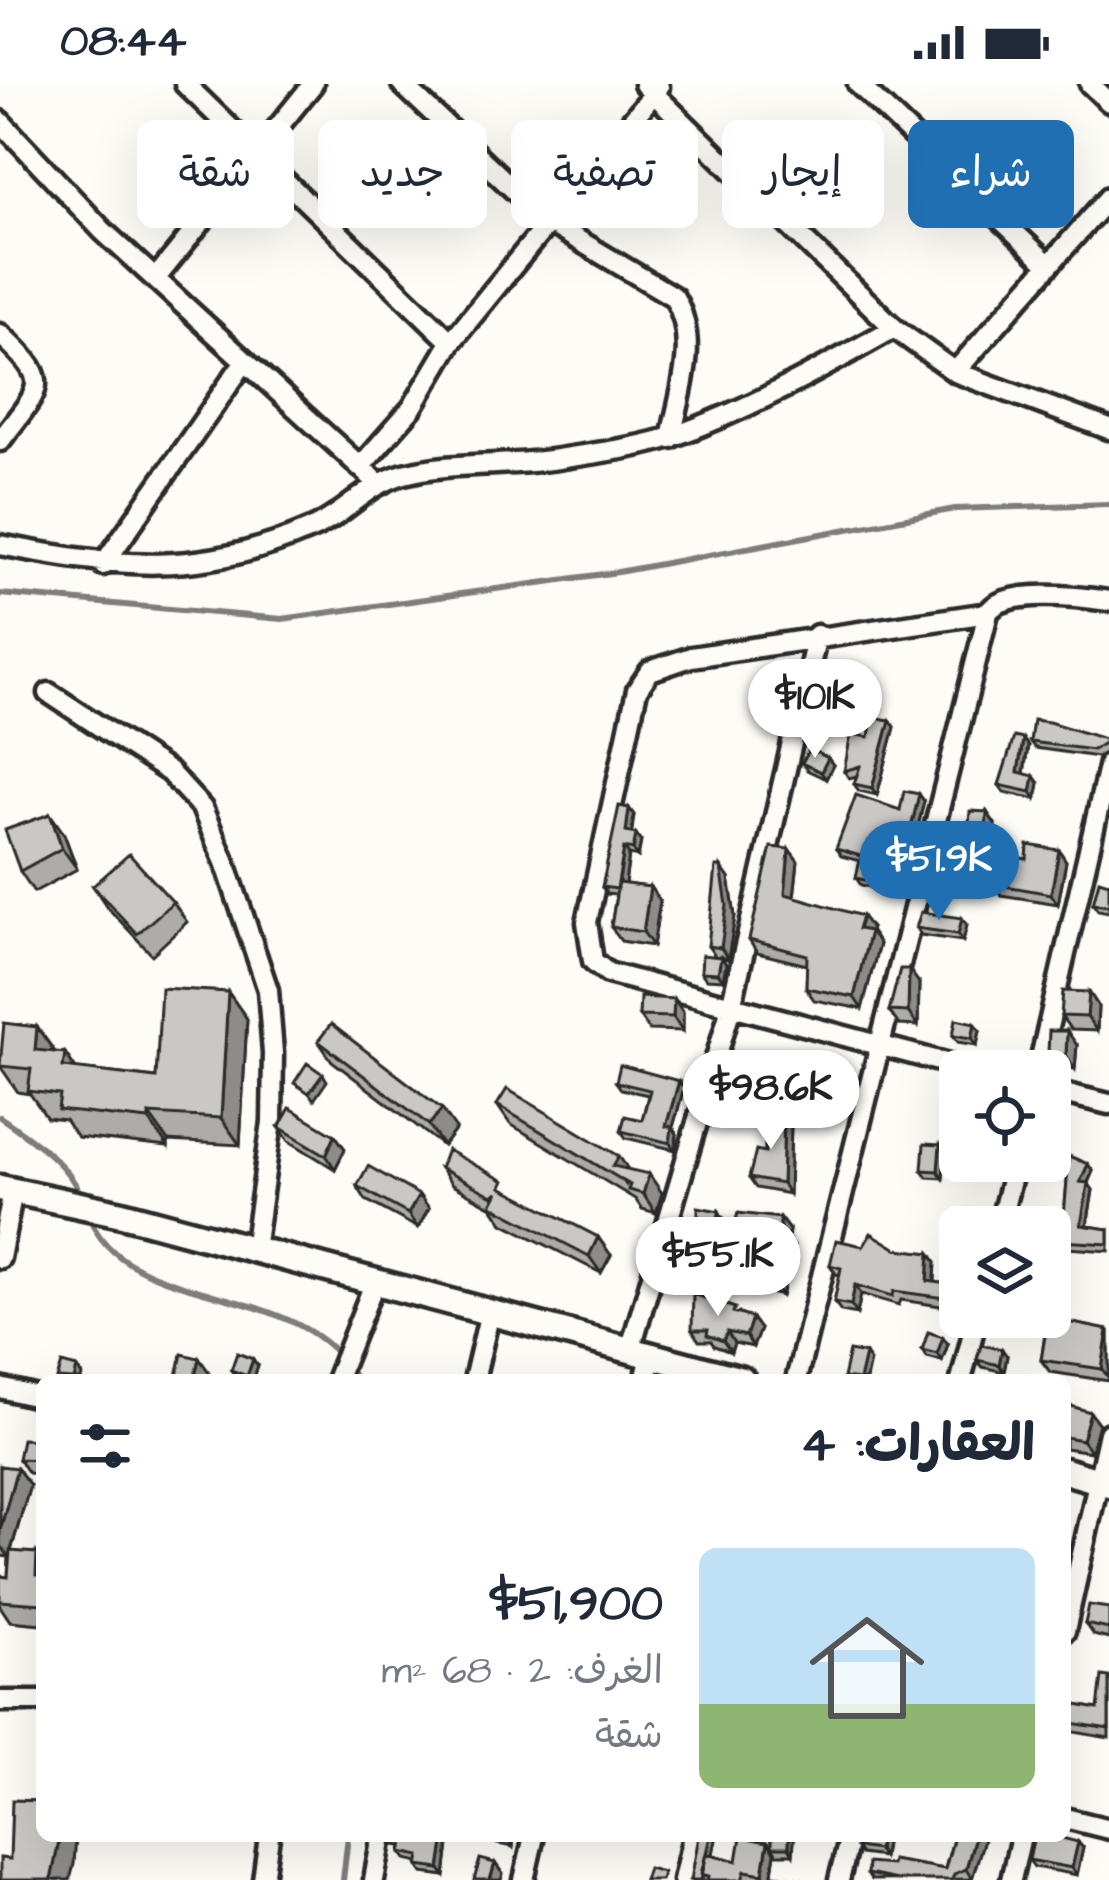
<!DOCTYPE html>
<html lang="ar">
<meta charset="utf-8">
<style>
:root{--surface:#fff;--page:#f6f6f7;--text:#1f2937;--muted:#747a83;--accent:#1f6fb2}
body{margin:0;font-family:"Architects Daughter","Playpen Sans Arabic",sans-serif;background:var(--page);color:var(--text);direction:rtl;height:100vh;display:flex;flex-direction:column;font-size:45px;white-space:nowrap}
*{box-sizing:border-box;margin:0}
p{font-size:39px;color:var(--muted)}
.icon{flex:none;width:66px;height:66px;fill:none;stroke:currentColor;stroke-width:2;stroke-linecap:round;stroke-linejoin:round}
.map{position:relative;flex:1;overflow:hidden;direction:ltr}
.sheet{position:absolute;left:36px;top:1290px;width:1035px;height:468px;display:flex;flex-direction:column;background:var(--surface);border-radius:18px;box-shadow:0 12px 48px #0002;direction:rtl}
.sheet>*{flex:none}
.top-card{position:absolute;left:36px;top:36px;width:1038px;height:108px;direction:rtl;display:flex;gap:24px}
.buttons{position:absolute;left:939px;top:966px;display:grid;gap:24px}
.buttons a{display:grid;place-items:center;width:132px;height:132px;border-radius:18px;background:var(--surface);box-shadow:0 12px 48px #0002;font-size:60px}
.price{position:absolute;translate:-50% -102px;padding:0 27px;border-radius:42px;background:#fff;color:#222;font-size:39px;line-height:78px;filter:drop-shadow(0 3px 6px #0008)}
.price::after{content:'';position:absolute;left:50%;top:72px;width:36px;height:27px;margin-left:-18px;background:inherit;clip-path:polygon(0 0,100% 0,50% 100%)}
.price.current{background:var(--accent);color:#fff}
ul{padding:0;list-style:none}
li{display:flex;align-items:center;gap:36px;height:300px;padding:0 36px}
li span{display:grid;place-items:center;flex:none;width:336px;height:240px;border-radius:18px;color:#555}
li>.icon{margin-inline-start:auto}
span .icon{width:144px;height:144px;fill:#fffc;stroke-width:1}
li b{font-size:51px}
h2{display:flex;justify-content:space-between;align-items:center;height:144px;padding:0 36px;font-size:51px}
.chip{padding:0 42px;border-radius:18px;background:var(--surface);box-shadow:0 12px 48px #0002;font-size:42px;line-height:108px}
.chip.current{background:var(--accent);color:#fff}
.status{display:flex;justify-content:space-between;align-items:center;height:84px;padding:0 60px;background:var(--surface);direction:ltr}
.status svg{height:33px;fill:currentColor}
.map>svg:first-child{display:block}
</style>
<div class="status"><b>08:44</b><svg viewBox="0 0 49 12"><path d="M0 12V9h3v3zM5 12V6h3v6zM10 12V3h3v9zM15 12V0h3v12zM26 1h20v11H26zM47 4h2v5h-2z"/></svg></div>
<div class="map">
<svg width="1109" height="1796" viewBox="0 0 1109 1796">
<rect width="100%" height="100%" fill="#fdfcf7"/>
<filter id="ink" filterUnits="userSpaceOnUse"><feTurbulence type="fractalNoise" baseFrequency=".00833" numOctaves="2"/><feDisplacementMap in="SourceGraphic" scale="24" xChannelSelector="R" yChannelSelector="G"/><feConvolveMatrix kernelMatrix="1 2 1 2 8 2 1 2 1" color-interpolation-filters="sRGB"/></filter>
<g filter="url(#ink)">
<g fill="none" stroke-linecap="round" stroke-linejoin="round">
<path stroke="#7e7d7b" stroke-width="6" d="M0,510L282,535L618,488L955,425L1109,420
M0,1033C30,1054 69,1079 82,1114
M89,1132C124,1230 304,1192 356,1296
M343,1796L348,1752"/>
<g stroke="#2b2b2b" stroke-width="27">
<path id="street" d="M185,0L451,258
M402,0L548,138L674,213C700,257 680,307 671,354
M644,0L894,244L955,288L1109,345
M858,0L1049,181
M1090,0L1109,18
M0,37L103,147L378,399
M156,194L313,0
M0,250C55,300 41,302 0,357
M955,288L1109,113
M360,383L412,324L451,258L659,3
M0,461C116,483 199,494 311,445C345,431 367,400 404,390C453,377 508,383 558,375C595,369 639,364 674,352C751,325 823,284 894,244
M103,481L245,277
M49,609L169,688L202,724L225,778L268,906L273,969L272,1038L254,1166
M976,987L608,889L593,877L587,838L637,606L650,587L691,573L988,529
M1038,987L1109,679
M1050,1006L1109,1020
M999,1143L1016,1077
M0,1174L13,1107
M631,1263L731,923L817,551
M336,1296L374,1200
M474,1296L490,1228
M645,1296L652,1269
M796,1296L988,529C1002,503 1082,513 1109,517
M961,1296L977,1233
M0,1304L42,1314
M1065,1547L1109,1349
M0,1617H42
M1065,1734L1109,1745
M263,1796L269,1752
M374,1796L382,1752
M524,1796L534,1752
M683,1796L693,1752
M839,1796L850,1752
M1011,1796L1021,1752"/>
</g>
<g stroke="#2b2b2b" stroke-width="33">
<path id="secondary" d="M0,1104L122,1130L742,1296
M1065,1387L1109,1400"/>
</g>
<use href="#street" stroke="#fdfcf7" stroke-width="18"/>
<use href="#secondary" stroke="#fdfcf7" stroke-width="24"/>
</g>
<path fill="#adaca9" stroke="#2b2b2b" stroke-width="3" d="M890,636L895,643L877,711L859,707L854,700L857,692L849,694L844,687L869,653Z
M1023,655L1028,662L1024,689L1039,699L1036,715L1004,708L999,701Z
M1108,656L1109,666L1097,673L1035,664L1030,658Z
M802,679L833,681L826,695L807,686Z
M919,710L924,717L905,797L895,795L893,803L885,801L883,806L861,801L856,794L860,777L841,772L836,765L900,726Z
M629,724L634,731L631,749L636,750L641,757L638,773L629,771L625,800L650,803L660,817L653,862L621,857L611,843L616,811L607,810L602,803Z
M987,728L995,740L992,789L956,780L948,768L968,755Z
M50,730L64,750L77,785L34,808L20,787Z
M1059,766L1066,777L1058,820L1001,811L994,800Z
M798,777L794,813L871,844L870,847L879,860L862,925L814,916L806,904L807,881L757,869L749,856Z
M729,794L735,832L728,875L722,874L726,880L723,896L706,895L701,888L715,872L708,862Z
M1109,799V828L1098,826L1093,819Z
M93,802L173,818L187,838L152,871L107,823Z
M967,841L963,857L921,851L916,844Z
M919,899L918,942L899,941L889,927Z
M228,908L247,935L240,1061L168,1057V1063L77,1053L65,1036L47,1034L30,1010L18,1008L0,982L37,943L55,968L65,969L76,985L156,994Z
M1089,908L1098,922L1097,947L1071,946L1061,932Z
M683,928V947L649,946L639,932Z
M975,939L980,946L977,961L958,958L953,951Z
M318,957L456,1045L443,1062L332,977Z
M1077,961L1075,985L1058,984L1048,970Z
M779,976L789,990L777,1029H784L791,1039L789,1110L756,1104L749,1094L765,1068L766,1030L748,1025L739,1011Z
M616,998L684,1004L673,1043L677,1050L675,1066L626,1054L621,1047L642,1036L648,1011L621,1005Z
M497,1021L662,1109L656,1129L642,1125L635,1115L510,1040Z
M279,1043L335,1051L345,1065L335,1085L289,1057Z
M940,1061L945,1068L943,1094L927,1093L922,1086Z
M1069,1072L1093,1087L1088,1099L1093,1106L1087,1142L1109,1145V1167L1067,1164L1062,1157Z
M440,1084L512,1109L611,1171L601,1189L503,1139L492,1123L452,1101Z
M357,1102L429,1124L418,1144L366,1116Z
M723,1134V1150L703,1145L698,1138Z
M789,1146L788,1154L794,1162L782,1212L730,1199L722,1187Z
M863,1162L930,1169L936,1178L935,1198L960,1202V1225L901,1216L899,1221L861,1210L857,1230L841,1227L834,1218L840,1191L836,1190L830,1181Z
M1057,1218L1054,1235L1109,1247V1297L1050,1288L1041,1276L1047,1237L1027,1233H1050Z
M739,1229L760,1245L753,1263L734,1259L731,1268L714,1262L711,1257H699L692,1246Z
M948,1260L942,1277L927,1273L922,1266Z
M1007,1272L1004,1288L982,1283L977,1276Z
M258,1282L253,1296H244L236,1293L231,1286Z
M1065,1320L1099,1340L1091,1368L1065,1364Z
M42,1356V1390L28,1389L18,1375Z
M0,1382L30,1401L11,1467L42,1476V1540L10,1537L0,1522V1492L8,1493L9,1473L0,1472Z
M1109,1524V1555L1093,1551L1085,1540Z
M1109,1593V1654L1068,1647L1065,1642V1619L1098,1625Z
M450,1752L445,1792L423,1789L418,1782L419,1778L406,1775L401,1768L402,1762L394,1761L389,1754Z
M491,1752H514L513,1763L497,1760Z
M772,1752H793L794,1755L793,1770H777L772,1763Z
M858,1752H886L883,1773L861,1770L856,1763Z
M954,1752L972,1795L871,1796L867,1790L945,1785Z
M768,1758L775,1768L771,1796H691L713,1771L737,1777Z
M1083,1764L1077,1791L1034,1783L1029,1776Z"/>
<path fill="#8d8c89" stroke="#2b2b2b" stroke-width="3" d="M890,636L895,643L877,711L872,704Z
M1023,655L1028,662L1023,695L1018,688Z
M828,674L833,681L826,695L821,688Z
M1034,692L1039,699L1036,715L1031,708Z
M919,710L924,717L905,797L900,790Z
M629,724L634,731L631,755L626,748Z
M987,728L995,740L992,789L984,777Z
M50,730L64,750L77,785L62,764Z
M636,750L641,757L638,773L633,766Z
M624,764L629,771L623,812L618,805Z
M789,765L798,777L793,822L785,810Z
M1059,766L1066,777L1058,820L1051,810Z
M721,783L729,794L735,832L728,875L721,864Z
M650,803L660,817L653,862L643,848Z
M862,832L871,844L866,858L858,845Z
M962,834L967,841L963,857L958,850Z
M870,847L879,860L862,925L854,913Z
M721,873L726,880L723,896L718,889Z
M909,885L919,899L918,942L908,928Z
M228,908L247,935L240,1061L221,1034Z
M1089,908L1098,922L1097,947L1087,933Z
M674,915L683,928V947L673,933Z
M975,939L980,946L977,961L972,954Z
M37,943L56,970L35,966Z
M1067,947L1077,961L1075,985L1066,971Z
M65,969L83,996L63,983Z
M779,976L789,990L775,1033L766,1020Z
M323,990L327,997L314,1016L309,1009Z
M679,997L684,1004L673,1043L677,1050L675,1066L670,1059L666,1042Z
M442,1025L456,1045L443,1062L429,1041Z
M784,1029L791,1039L789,1110L782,1100Z
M149,1030L168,1057V1063L149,1036Z
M335,1051L345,1065L335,1085L326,1071Z
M940,1061L945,1068L943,1094L938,1087Z
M619,1072L632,1091L626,1101L613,1082Z
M1088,1080L1093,1087L1085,1105L1080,1098Z
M649,1090L662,1109L656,1129L643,1110Z
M1088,1099L1093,1106L1086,1148L1081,1141Z
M419,1111L429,1124L418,1144L408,1130Z
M719,1127L723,1134V1150L718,1143Z
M780,1134L789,1146L788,1154L794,1162L782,1212L773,1200Z
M598,1153L611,1171L601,1189L589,1172Z
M930,1169L936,1178L934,1206L928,1197Z
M855,1201L861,1210L857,1230L851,1221Z
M1052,1212L1057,1218L1054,1238L1050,1233Z
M752,1234L760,1245L753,1263L746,1252Z
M1108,1246L1109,1247V1294L1102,1285Z
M727,1248L734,1259L731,1268L723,1257Z
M943,1253L948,1260L942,1277L937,1270Z
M1002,1265L1007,1272L1004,1288L999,1281Z
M865,1270L870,1277L866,1296H859Z
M199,1274L209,1288L207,1296H194Z
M253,1275L258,1282L253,1296H250L247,1292Z
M77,1284L82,1291L81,1296H74Z
M1090,1328L1099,1340L1091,1368L1082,1356Z
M17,1384L30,1401L9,1473L0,1460V1446Z
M37,1469L42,1476V1500L36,1491Z
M60,1752H76L74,1780L70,1796H51Z
M445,1752H450L445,1792L440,1785Z
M505,1752H514L513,1763Z
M711,1752H717L708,1792L702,1791Z
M789,1752L794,1755L793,1770L789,1763Z
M880,1752H886L883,1773L878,1766Z
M975,1752H985L972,1795L966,1785Z
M768,1758L775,1768L771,1796H767L763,1790Z
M1078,1758L1083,1764L1077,1791L1072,1784Z
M495,1779L503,1790L501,1796H490Z"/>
<path fill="#c9c8c4" stroke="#2b2b2b" stroke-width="3" d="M872,633L890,636L872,704L854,700L860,682L844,687L851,650L869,653Z
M1033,636L1049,638L1108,656L1093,666L1030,658Z
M1014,653L1023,655L1018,688L1034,692L1031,708L999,701Z
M809,665L828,674L821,688L802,679Z
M904,707L919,710L900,790L890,788L888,796L880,794L878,799L856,794L861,772L836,765L856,711L900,726Z
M619,722L629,724L626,748L636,750L633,766L624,764L617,805L602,803Z
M970,727L987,728L984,777L948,768L952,751L968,755Z
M50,730L62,764L20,787L5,746Z
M1028,761L1059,766L1051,810L994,800L1000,771L1027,775Z
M771,763L789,765L785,810L862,832L858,845L870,847L854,913L806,904L807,871L749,856Z
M129,770L173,818L137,850L93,802Z
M716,783H721L727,821L721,864L708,862Z
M1099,796L1109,799V821L1093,819Z
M618,799L650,803L643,848L611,843Z
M921,828L962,834L958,850L916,844Z
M702,871L721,873L718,889L701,888Z
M900,885H909L908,928L889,927Z
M161,904L228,908L221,1034L149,1030V1036L58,1026L60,1011L28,1007L31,985L0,982L4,939L37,943L35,966L65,969L63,983L156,994Z
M1063,907L1089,908L1087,933L1061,932Z
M640,913L674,915L673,933L639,932Z
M956,935L975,939L972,954L953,951Z
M331,940L442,1025L429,1041L318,957Z
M1049,947H1067L1066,971L1048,970Z
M759,970L779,976L766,1020L739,1011Z
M307,979L323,990L309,1009L294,999Z
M620,981L679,997L666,1042L672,1043L670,1059L621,1047L625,1032L642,1036L650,1006L616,998Z
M507,1005L619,1072L613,1082L649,1090L643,1110L628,1106L630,1101L497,1021Z
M290,1024L335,1051L326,1071L279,1043Z
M766,1028L784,1029L782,1100L749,1094L756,1066L765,1068Z
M924,1060L940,1061L938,1087L922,1086Z
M447,1066L504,1097L501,1103L598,1153L589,1172L491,1121L498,1108L493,1112L440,1084Z
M1069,1072L1088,1080L1080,1098L1088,1099L1081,1141L1109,1145V1160L1062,1157Z
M368,1082L419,1111L408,1130L357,1102Z
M698,1123L719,1127L718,1143L698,1138Z
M738,1129L780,1134V1149L786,1150L773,1200L722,1187Z
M871,1149L897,1165L930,1169L928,1197L960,1202V1216L894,1207L893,1212L855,1201L851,1221L834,1218L841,1184L830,1181L836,1156L863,1162Z
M693,1210L735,1224L733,1228L752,1234L746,1252L727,1248L723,1257L707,1251L708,1246H692Z
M1048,1234L1108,1246L1102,1285L1041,1276Z
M928,1248L943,1253L937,1270L922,1266Z
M981,1261L1002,1265L999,1281L977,1276Z
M849,1267L865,1270L859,1296L843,1294Z
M237,1269L253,1275L247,1292L231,1286Z
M182,1270L199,1274L194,1296H176Z
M62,1280L77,1284L74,1296L57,1295Z
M1065,1320L1090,1328L1082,1356L1065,1353Z
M22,1355L42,1356V1376L18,1375Z
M0,1382L17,1384L0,1446Z
M10,1467L37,1469L36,1491H42V1520L0,1517V1492L8,1493Z
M1089,1521L1109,1524V1545L1085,1540Z
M1102,1592L1109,1593V1645L1065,1638V1619L1098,1625Z
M12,1716L42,1717V1752H60L51,1796H0V1774L10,1775Z
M389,1752H445L440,1785L418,1782L420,1772L401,1768L404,1756L389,1754Z
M699,1752H711L701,1796H691Z
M772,1752H789V1763H772Z
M858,1752H880L878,1766L856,1763Z
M954,1752H975L966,1785L954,1790L952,1796H897L867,1790L868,1779L891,1781L892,1776L945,1785Z
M1034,1752H1054L1078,1758L1072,1784L1029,1776Z
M741,1753L768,1758L763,1790L745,1787L742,1796H708L709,1792L701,1790L706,1769L737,1777Z
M480,1775L495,1779L490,1796H474Z
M648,1784L663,1788L661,1796H644Z
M774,1791L807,1796H774Z"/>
</g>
</svg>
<div class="buttons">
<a><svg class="icon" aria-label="locate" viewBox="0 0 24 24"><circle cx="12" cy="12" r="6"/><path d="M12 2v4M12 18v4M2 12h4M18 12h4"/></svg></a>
<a><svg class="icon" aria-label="layers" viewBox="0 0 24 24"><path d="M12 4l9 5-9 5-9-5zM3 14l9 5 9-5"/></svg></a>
</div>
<b class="price" style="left:815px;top:677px">$101K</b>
<b class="price current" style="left:939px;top:839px">$51.9K</b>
<b class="price" style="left:771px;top:1068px">$98.6K</b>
<b class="price" style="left:718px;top:1235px">$55.1K</b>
<div class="top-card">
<a class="chip current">شراء</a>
<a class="chip">إيجار</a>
<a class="chip">تصفية</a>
<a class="chip">جديد</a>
<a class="chip">شقة</a>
</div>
<section class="sheet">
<h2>العقارات: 4<svg class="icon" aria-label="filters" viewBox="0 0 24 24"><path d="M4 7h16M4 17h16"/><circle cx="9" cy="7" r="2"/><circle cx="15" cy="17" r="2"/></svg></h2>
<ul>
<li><span style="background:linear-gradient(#bfe0f5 65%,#8fb573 0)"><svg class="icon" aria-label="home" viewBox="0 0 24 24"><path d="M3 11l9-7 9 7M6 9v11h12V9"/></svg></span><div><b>$51,900</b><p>الغرف: 2 · 68 m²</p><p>شقة</p></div></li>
</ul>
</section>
</div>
